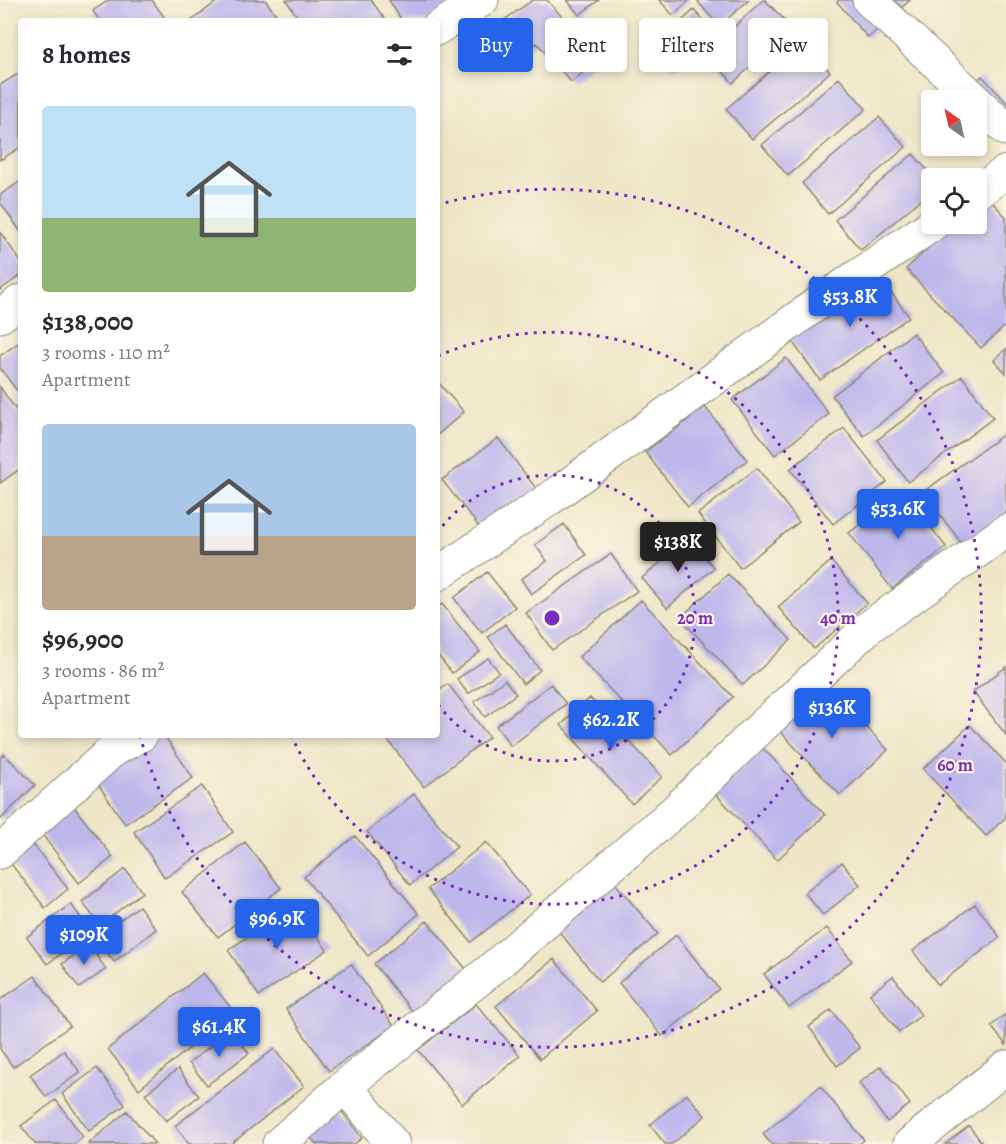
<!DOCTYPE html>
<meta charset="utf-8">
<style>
:root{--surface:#fff;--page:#f7f7f7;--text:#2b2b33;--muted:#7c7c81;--accent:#2563eb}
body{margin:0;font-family:Alegreya,serif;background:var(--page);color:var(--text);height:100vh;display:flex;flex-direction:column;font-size:22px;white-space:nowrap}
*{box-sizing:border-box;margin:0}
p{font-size:20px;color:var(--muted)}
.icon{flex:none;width:33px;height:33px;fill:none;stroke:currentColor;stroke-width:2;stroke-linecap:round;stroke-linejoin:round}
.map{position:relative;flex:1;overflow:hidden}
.details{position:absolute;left:18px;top:18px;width:422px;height:720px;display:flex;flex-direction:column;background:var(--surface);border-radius:6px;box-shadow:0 3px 9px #0003}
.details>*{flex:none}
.banner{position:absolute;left:458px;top:18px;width:458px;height:54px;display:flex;gap:12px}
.needle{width:39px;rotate:326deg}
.controls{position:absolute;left:921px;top:90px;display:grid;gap:12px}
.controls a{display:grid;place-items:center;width:66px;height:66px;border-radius:6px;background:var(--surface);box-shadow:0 3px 9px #0003;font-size:30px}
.price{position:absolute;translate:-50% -51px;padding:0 14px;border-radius:6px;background:var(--accent);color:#fff;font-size:20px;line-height:39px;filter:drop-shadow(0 2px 3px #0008)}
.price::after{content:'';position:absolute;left:50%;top:36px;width:18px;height:14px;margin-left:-9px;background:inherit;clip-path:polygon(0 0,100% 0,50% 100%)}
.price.active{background:#222;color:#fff}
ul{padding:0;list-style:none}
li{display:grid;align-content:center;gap:12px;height:318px;padding:0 24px}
li span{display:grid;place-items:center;height:186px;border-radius:6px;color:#555}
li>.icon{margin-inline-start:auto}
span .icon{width:108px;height:108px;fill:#fffc;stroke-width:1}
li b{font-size:26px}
h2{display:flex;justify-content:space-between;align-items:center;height:72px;padding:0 24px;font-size:26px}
.tag{padding:0 21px;border-radius:6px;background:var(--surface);box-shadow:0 3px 9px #0003;font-size:21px;line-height:54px}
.tag.active{background:var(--accent);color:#fff}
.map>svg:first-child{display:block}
</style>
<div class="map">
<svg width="1006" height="1144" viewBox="0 0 1006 1144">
<rect width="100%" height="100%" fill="#fcf5e5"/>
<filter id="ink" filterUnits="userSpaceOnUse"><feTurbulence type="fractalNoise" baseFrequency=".0167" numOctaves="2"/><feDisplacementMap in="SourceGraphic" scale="12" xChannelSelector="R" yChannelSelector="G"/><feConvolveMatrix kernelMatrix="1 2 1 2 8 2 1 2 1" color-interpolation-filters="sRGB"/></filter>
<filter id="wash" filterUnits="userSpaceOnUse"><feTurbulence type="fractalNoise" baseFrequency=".008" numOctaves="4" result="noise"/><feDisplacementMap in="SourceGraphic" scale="24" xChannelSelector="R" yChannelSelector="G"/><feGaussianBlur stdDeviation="1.35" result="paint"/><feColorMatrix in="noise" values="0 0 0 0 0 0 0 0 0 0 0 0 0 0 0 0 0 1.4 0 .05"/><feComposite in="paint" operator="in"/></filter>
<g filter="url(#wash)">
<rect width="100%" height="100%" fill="#eee6c6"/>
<g id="blocks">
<path fill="#beb7ec" d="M109,0H152L167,21H100L93,11Z
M219,0H265L281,21H191Z
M286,0H371L386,21H300Z
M389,0H455L426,21H402Z
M533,0H547L600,60L571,82L537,43L500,67L478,38Z
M567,0H599L579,15Z
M659,0H690L673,15Z
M701,0H749L719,26L698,2Z
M763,0H765L792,28L733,83L706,53Z
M838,0H910L868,38L837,2Z
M694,10L715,34L675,70L654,46Z
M804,42L830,72L752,139L726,109Z
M21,72V147L0,160V85Z
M982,76L1006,102V119L976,145V100H955Z
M839,78L866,109L788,176L762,145Z
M879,117L906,147L828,214L802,183Z
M913,154L934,178H932V190L861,250L835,220Z
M21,181V232L0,202V195Z
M985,194L1006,217V325L981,348L906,269L954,224H976V203Z
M0,232L21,262V275L0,290Z
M880,277L909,317L820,380L791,340Z
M913,333L944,373L864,436L832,396Z
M21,341V396L0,368V356Z
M1006,349V373L994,360Z
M786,358L829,414L775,455L732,400Z
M962,376L993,418L908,482L877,440Z
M436,380L464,412L436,436Z
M0,387L21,417V468L0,483Z
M705,407L747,460L688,507L645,452Z
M844,428L887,482L833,524L790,469Z
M1006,433V512L962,544L923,492Z
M498,438L538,491L484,533L442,480Z
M757,468L799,522L740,568L698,514Z
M904,492L946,547L892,589L849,533Z
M564,524L586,555L531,594L521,579L547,561L535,545Z
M689,538L714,568L667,608L642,578Z
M611,554L637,591L552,650L526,613Z
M831,561L867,603L814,649L778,607Z
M487,572L515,607L482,633L454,598Z
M728,574L791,640L743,685L680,618Z
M641,600L733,697L672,755L579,657Z
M442,604L480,652L452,673L436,653V608Z
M505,624L540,670L523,684L488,637Z
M488,658L499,672L468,694L457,679Z
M1006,667V735L973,692Z
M505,680L516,694L485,717L474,702Z
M825,683L888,750L840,795L777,728Z
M448,684L489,737L424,787L384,735H436V693Z
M551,684L566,704L511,746L496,726Z
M590,698L662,777L632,804L561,725Z
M970,725L1006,763V817L986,836L923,769Z
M158,735H164L193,778L125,824L94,778Z
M763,748L825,815L777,860L715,793Z
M4,754L35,785L0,820V758Z
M202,786L233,832L165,878L134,832Z
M414,794L457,847L410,885L367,832Z
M71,803L113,857L79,883L38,829Z
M355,836L419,914L368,956L304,877Z
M28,838L68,889L45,908L5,856Z
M245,842L281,888L218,937L182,892Z
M486,842L530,895L471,942L428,889Z
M842,862L860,885L823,915L805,893Z
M125,869L142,892L100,925L82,902Z
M614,882L658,934L600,982L557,929Z
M71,904L91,932L47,964L27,937Z
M975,904L1000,937L938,985L913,951Z
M296,905L327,950L259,996L228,950Z
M139,906L156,929L114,962L96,938Z
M427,921L466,969L412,1011L374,964Z
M827,928L852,961L789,1008L764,974Z
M676,935L719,989L662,1036L619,983Z
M89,945L106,969L79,988L62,964Z
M554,959L597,1011L540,1059L496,1006Z
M351,964L394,1026L329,1071L286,1009Z
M203,973L234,1012L139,1089L108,1049Z
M35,976L70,1026L13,1067L0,1049V1000Z
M893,976L921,1015L899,1032L870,994Z
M476,1004L520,1056L462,1104L418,1050Z
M831,1010L860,1048L837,1066L809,1027Z
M1006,1014V1045L991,1026Z
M231,1030L249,1053L207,1085L189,1063Z
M274,1049L304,1086L231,1144H189L175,1126Z
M64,1051L80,1072L46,1097L30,1075Z
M881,1066L910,1104L887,1122L859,1083Z
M97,1068L125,1105L89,1131L62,1094Z
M178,1069L199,1096L166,1121L145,1094Z
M820,1086L864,1140L859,1144H771L763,1134Z
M687,1094L705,1116L672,1144H665L650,1125Z
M56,1100L83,1137L74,1144H35L21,1126Z
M340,1109L362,1138L354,1144H316L307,1133Z
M127,1111L155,1144H88Z
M969,1126L983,1144H945Z"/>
</g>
</g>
<g filter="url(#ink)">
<use href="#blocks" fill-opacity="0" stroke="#8c8878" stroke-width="1.5"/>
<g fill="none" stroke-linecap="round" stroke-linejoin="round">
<g stroke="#8c8878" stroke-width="35">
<path id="minor" d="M869,0L976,100
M436,29L482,0
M976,101L1006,129
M976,193L1006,172
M0,316L21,301
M436,575L548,500L807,311L933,224
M0,852L113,750L141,735
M345,1086L393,1144
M279,1144L345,1086L488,972L676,810L756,732L869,627L1006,531
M910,1144L1006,1067"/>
</g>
<use href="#minor" stroke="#fff" stroke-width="33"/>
</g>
</g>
<g fill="none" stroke="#7b2cbf" stroke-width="3" stroke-dasharray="3 6">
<path d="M437 533A143 143 0 1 1 437 703"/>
<path d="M438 356A286 286 0 1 1 292 737"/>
<path d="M437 205A429 429 0 1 1 140 736"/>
</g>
<circle cx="552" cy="618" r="9" fill="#7b2cbf" stroke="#fcf5e5" stroke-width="3"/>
<g font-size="18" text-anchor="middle" font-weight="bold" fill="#7b2cbf" stroke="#fcf5e5" stroke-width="4.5" stroke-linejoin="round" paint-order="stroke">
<text x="695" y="624">20 m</text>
<text x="838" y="624">40 m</text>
<text x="955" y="771">60 m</text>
</g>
</svg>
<div class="controls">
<a><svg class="needle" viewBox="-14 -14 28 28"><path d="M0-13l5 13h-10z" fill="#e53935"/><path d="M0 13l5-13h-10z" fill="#7c7c81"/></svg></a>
<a><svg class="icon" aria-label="locate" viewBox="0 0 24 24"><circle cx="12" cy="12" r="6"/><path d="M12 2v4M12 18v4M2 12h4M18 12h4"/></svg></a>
</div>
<b class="price" style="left:850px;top:328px">$53.8K</b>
<b class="price" style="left:898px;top:540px">$53.6K</b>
<b class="price active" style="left:678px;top:573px">$138K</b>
<b class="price" style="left:832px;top:739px">$136K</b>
<b class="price" style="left:611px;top:751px">$62.2K</b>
<b class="price" style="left:277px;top:950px">$96.9K</b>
<b class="price" style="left:84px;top:966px">$109K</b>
<b class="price" style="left:219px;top:1058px">$61.4K</b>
<div class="banner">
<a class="tag active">Buy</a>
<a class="tag">Rent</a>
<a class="tag">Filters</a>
<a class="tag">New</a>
</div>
<section class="details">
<h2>8 homes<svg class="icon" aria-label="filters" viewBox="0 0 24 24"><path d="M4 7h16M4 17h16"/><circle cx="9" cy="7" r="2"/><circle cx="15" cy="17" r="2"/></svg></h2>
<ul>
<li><span style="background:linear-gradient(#bfe0f5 60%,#8fb573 0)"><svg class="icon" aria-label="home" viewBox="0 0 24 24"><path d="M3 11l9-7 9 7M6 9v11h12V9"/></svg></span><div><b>$138,000</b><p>3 rooms · 110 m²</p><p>Apartment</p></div></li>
<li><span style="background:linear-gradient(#a9c7e8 60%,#b9a48a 0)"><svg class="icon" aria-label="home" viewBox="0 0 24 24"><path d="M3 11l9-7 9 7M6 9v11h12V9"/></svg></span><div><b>$96,900</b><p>3 rooms · 86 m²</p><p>Apartment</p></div></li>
</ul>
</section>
</div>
